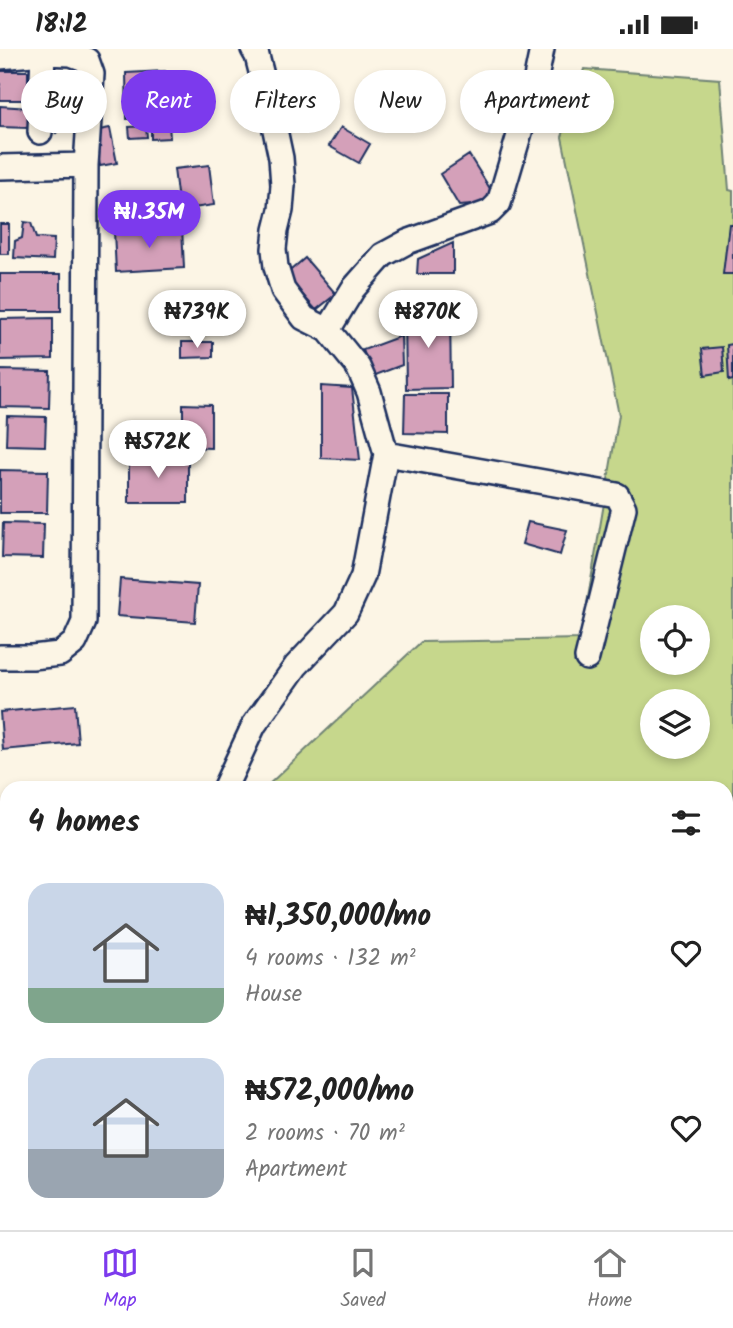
<!DOCTYPE html>
<meta charset="utf-8">
<style>
:root{--surface:#fff;--page:#f6f6f6;--text:#222;--muted:#767676;--line:#e0e0e0;--accent:#7c3aed}
body{margin:0;font-family:Kalam,sans-serif;background:var(--page);color:var(--text);height:100vh;display:flex;flex-direction:column;font-size:26px;white-space:nowrap}
*{box-sizing:border-box;margin:0}
p{font-size:23px;color:var(--muted)}
.icon{flex:none;width:38px;height:38px;fill:none;stroke:currentColor;stroke-width:2;stroke-linecap:round;stroke-linejoin:round}
.map{position:relative;flex:1;overflow:hidden}
.side{position:absolute;left:0px;top:732px;width:733px;height:450px;display:flex;flex-direction:column;background:var(--surface);border-radius:21px 21px 0 0;box-shadow:0 4px 10px #0003}
.side>*{flex:none}
.top-card{position:absolute;left:21px;top:21px;width:691px;height:63px;display:flex;gap:14px}
.controls{position:absolute;left:640px;top:556px;display:grid;gap:14px}
.controls a{display:grid;place-items:center;width:70px;height:70px;border-radius:50%;background:var(--surface);box-shadow:0 4px 10px #0003;font-size:35px}
.price{position:absolute;translate:-50% -60px;padding:0 16px;border-radius:24px;background:#fff;color:#222;font-size:23px;line-height:46px;filter:drop-shadow(0 2px 4px #0008)}
.price::after{content:'';position:absolute;left:50%;top:42px;width:21px;height:16px;margin-left:-10px;background:inherit;clip-path:polygon(0 0,100% 0,50% 100%)}
.price.on{background:var(--accent);color:#fff}
ul{padding:0;list-style:none}
li{display:flex;align-items:center;gap:21px;height:175px;padding:0 28px}
li span{display:grid;place-items:center;flex:none;width:196px;height:140px;border-radius:21px;color:#555}
li>.icon{margin-inline-start:auto}
span .icon{width:84px;height:84px;fill:#fffc;stroke-width:1}
li b{font-size:30px}
h2{display:flex;justify-content:space-between;align-items:center;height:84px;padding:0 28px;font-size:30px}
.pill{padding:0 24px;border-radius:32px;background:var(--surface);box-shadow:0 4px 10px #0003;font-size:24px;line-height:63px}
.pill.on{background:var(--accent);color:#fff}
.status{display:flex;justify-content:space-between;align-items:center;height:49px;padding:0 35px;background:var(--surface);direction:ltr}
.status svg{height:19px;fill:currentColor}
.tabs{display:flex;justify-content:space-around;align-items:center;height:98px;border-top:2px solid var(--line);background:var(--surface);font-size:19px;color:var(--muted)}
.tabs a{display:grid;justify-items:center;gap:4px}
.tabs .on{color:var(--accent)}
.map>svg:first-child{display:block}
</style>
<div class="status"><b>18:12</b><svg viewBox="0 0 49 12"><path d="M0 12V9h3v3zM5 12V6h3v6zM10 12V3h3v9zM15 12V0h3v12zM26 1h20v11H26zM47 4h2v5h-2z"/></svg></div>
<div class="map">
<svg width="733" height="1181" viewBox="0 0 733 1181">
<rect width="100%" height="100%" fill="#fcf5e5"/>
<filter id="ink" filterUnits="userSpaceOnUse"><feTurbulence type="fractalNoise" baseFrequency=".0143" numOctaves="2"/><feDisplacementMap in="SourceGraphic" scale="14" xChannelSelector="R" yChannelSelector="G"/><feConvolveMatrix kernelMatrix="1 2 1 2 8 2 1 2 1" color-interpolation-filters="sRGB"/></filter>
<g filter="url(#ink)">
<path fill="#c6d78c" stroke="#708375" stroke-width="2" fill-rule="evenodd" d="M584,20L720,30L729,141L733,142V1181H0V798L7,795V1174H726V738H266L421,593L581,590L619,366L562,88ZM653,569H698V614H653ZM653,653H698V698H653Z"/>
<path fill="#d4a0b9" stroke="#1b2f5e" stroke-width="2" d="M0,22H28V51H0Z
M165,22L167,69L127,70L126,24Z
M0,57L29,59L28,79L0,78Z
M64,66L69,72L56,84L50,77Z
M169,75L170,89L151,90V76Z
M146,77L147,88L130,89L129,78Z
M341,78L370,95L359,114L329,97Z
M110,79L117,114L100,117L94,82Z
M469,106L499,154L459,157L440,125Z
M209,116L214,156L179,161L174,120Z
M24,173L31,174L36,189L54,190L53,211L14,209L15,192L22,189Z
M0,175H9V205H0Z
M729,175H733V225H723Z
M182,178L184,219L116,223L114,182Z
M453,194V225H417L418,210Z
M305,209L336,245L316,261L285,226Z
M0,225H61V262H0Z
M450,262L451,339L406,340L405,263Z
M53,269V310L0,311V270Z
M401,287L402,316L373,327L363,301Z
M182,293H213V308L182,309Z
M733,295V331L729,332L727,296Z
M722,298L724,323L705,326L702,300Z
M0,321L50,322L49,359L0,358Z
M321,337L352,339L360,411L321,409Z
M405,345H448V385L404,384Z
M183,355L211,356V399L183,398Z
M7,367L46,368L45,397L6,396Z
M129,408H188V454H129Z
M0,421L48,422L47,464H0Z
M528,473L567,481L560,506L522,495Z
M3,474L44,475L43,509L2,508Z
M120,530L198,536L195,573L117,567Z
M75,656L78,694L3,701L0,663Z"/>
<g fill="none" stroke-linecap="round" stroke-linejoin="round">
<g stroke="#1b2f5e" stroke-width="28">
<path id="minor" d="M43,0V4L71,5L87,11L92,25L86,116
M0,8L43,4L40,83
M0,118L86,116L84,573L75,593L60,605L32,608H0
M328,281L353,240L383,206L407,193L490,163L499,154L536,29L542,0
M386,405L617,446L624,459L587,609
M225,738L254,676L296,617L346,564L363,527L386,405L369,343L358,318L328,281L304,269L283,241L276,218L274,200L276,181L281,161L283,136L281,109L271,62L257,7L253,0
M0,1031L7,1032"/>
</g>
<use href="#minor" stroke="#fcf5e5" stroke-width="23"/>
</g>
</g>
</svg>
<div class="controls">
<a><svg class="icon" aria-label="locate" viewBox="0 0 24 24"><circle cx="12" cy="12" r="6"/><path d="M12 2v4M12 18v4M2 12h4M18 12h4"/></svg></a>
<a><svg class="icon" aria-label="layers" viewBox="0 0 24 24"><path d="M12 4l9 5-9 5-9-5zM3 14l9 5 9-5"/></svg></a>
</div>
<b class="price on" style="left:149px;top:201px">₦1.35M</b>
<b class="price" style="left:197px;top:301px">₦739K</b>
<b class="price" style="left:428px;top:301px">₦870K</b>
<b class="price" style="left:158px;top:431px">₦572K</b>
<div class="top-card">
<a class="pill">Buy</a>
<a class="pill on">Rent</a>
<a class="pill">Filters</a>
<a class="pill">New</a>
<a class="pill">Apartment</a>
</div>
<section class="side">
<h2>4 homes<svg class="icon" aria-label="filters" viewBox="0 0 24 24"><path d="M4 7h16M4 17h16"/><circle cx="9" cy="7" r="2"/><circle cx="15" cy="17" r="2"/></svg></h2>
<ul>
<li><span style="background:linear-gradient(#c9d6e8 75%,#7fa58c 0)"><svg class="icon" aria-label="home" viewBox="0 0 24 24"><path d="M3 11l9-7 9 7M6 9v11h12V9"/></svg></span><div><b>₦1,350,000/mo</b><p>4 rooms · 132 m²</p><p>House</p></div><svg class="icon" aria-label="heart" viewBox="0 0 24 24"><path d="M12 20l-8-8c-3-5 5-10 8-4 3-6 11-1 8 4z"/></svg></li>
<li><span style="background:linear-gradient(#c9d6e8 65%,#9aa5b1 0)"><svg class="icon" aria-label="home" viewBox="0 0 24 24"><path d="M3 11l9-7 9 7M6 9v11h12V9"/></svg></span><div><b>₦572,000/mo</b><p>2 rooms · 70 m²</p><p>Apartment</p></div><svg class="icon" aria-label="heart" viewBox="0 0 24 24"><path d="M12 20l-8-8c-3-5 5-10 8-4 3-6 11-1 8 4z"/></svg></li>
</ul>
</section>
</div>
<nav class="tabs">
<a class="on"><svg class="icon" aria-label="map" viewBox="0 0 24 24"><path d="M3 6l6-2 6 2 6-2v14l-6 2-6-2-6 2zM9 4v14M15 6v14"/></svg>Map</a>
<a><svg class="icon" aria-label="saved" viewBox="0 0 24 24"><path d="M7 4h10v16l-5-4-5 4z"/></svg>Saved</a>
<a><svg class="icon" aria-label="home" viewBox="0 0 24 24"><path d="M3 11l9-7 9 7M6 9v11h12V9"/></svg>Home</a>
</nav>
